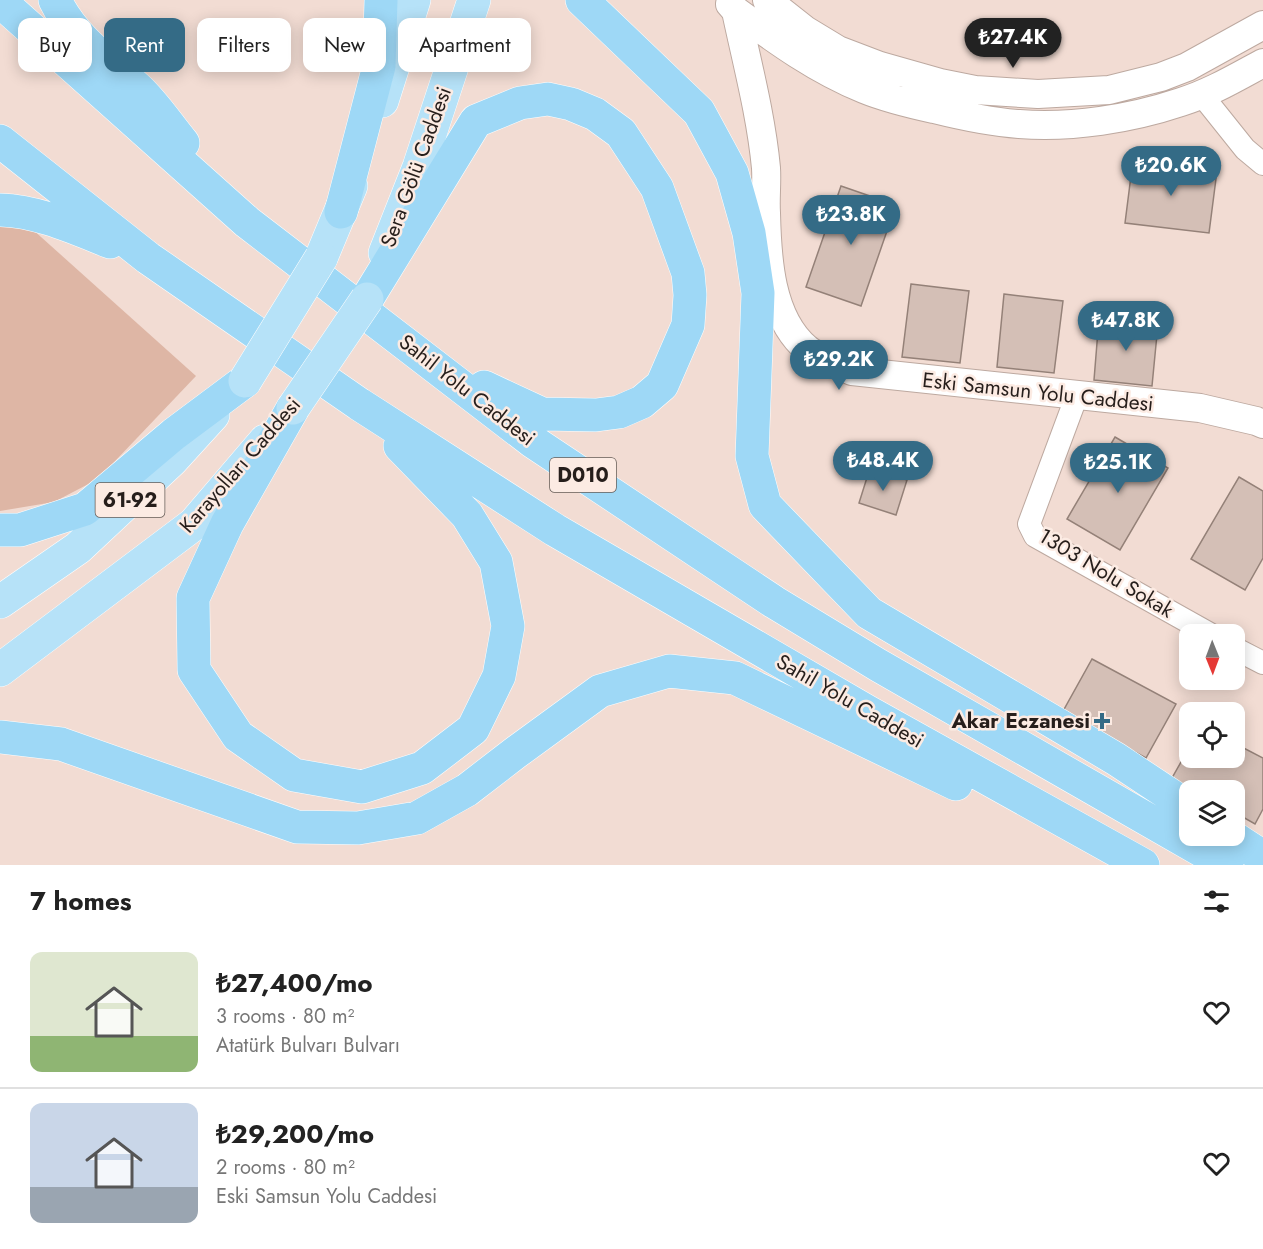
<!DOCTYPE html>
<meta charset="utf-8">
<style>
:root{--surface:#fff;--page:#f6f6f6;--text:#222;--muted:#767676;--line:#e0e0e0;--accent:#346b86}
body{margin:0;font-family:Jost,sans-serif;background:var(--page);color:var(--text);height:100vh;display:flex;flex-direction:column;font-size:22px;white-space:nowrap}
*{box-sizing:border-box;margin:0}
p{font-size:20px;color:var(--muted)}
.icon{flex:none;width:33px;height:33px;fill:none;stroke:currentColor;stroke-width:2;stroke-linecap:round;stroke-linejoin:round}
.map{position:relative;height:865px;overflow:hidden}
.panel{display:flex;flex-direction:column;background:var(--surface);flex:1}
.panel>*{flex:none}
.top-card{position:absolute;left:18px;top:18px;width:600px;height:54px;display:flex;gap:12px}
.needle{width:39px;rotate:179deg}
.fabs{position:absolute;left:1179px;top:624px;display:grid;gap:12px}
.fabs a{display:grid;place-items:center;width:66px;height:66px;border-radius:12px;background:var(--surface);box-shadow:0 3px 15px #0003;font-size:30px}
.price{position:absolute;translate:-50% -51px;padding:0 14px;border-radius:21px;background:var(--accent);color:#fff;font-size:20px;line-height:39px;filter:drop-shadow(0 2px 3px #0008)}
.price::after{content:'';position:absolute;left:50%;top:36px;width:18px;height:14px;margin-left:-9px;background:inherit;clip-path:polygon(0 0,100% 0,50% 100%)}
.price.active{background:#222;color:#fff}
ul{padding:0;list-style:none}
li{display:flex;align-items:center;gap:18px;height:150px;padding:0 30px}
li+li{border-top:2px solid var(--line)}
li span{display:grid;place-items:center;flex:none;width:168px;height:120px;border-radius:12px;color:#555}
li>.icon{margin-inline-start:auto}
span .icon{width:72px;height:72px;fill:#fffc;stroke-width:1}
li b{font-size:26px}
h2{display:flex;justify-content:space-between;align-items:center;height:72px;padding:0 30px;font-size:26px}
.tag{padding:0 21px;border-radius:12px;background:var(--surface);box-shadow:0 3px 15px #0003;font-size:21px;line-height:54px}
.tag.active{background:var(--accent);color:#fff}
.map>svg:first-child{display:block}
</style>
<div class="map">
<svg width="1263" height="865" viewBox="0 0 1263 865">
<rect width="100%" height="100%" fill="#f2dcd3"/>
<path fill="#deb6a5" d="M0,226L31,228L196,376L98,479L54,502L0,511Z"/>
<path fill="#d4bfb6" stroke="#948178" stroke-width="1.5" d="M1133,160L1217,171L1209,233L1125,223Z
M841,186L896,205L861,306L806,287Z
M911,284L969,291L960,363L902,357Z
M1004,294L1063,301L1054,373L997,367Z
M1099,318L1158,324L1152,386L1094,380Z
M1115,437L1168,468L1120,550L1067,519Z
M870,468L907,480L896,515L859,503Z
M1239,477L1263,491V558L1245,590L1191,559Z
M1092,659L1176,704L1146,758L1062,713Z
M1234,743L1263,758V809L1255,824L1234,812V790H1194L1172,778L1190,746V758H1234Z"/>
<g fill="none" stroke-linecap="round" stroke-linejoin="round">
<g stroke="#bda9a0" stroke-width="24">
<path id="minor" d="M1201,94L1245,149L1263,164
M1077,395L1029,524L1035,536L1210,634
M1234,648L1263,663"/>
</g>
<g stroke="#bda9a0" stroke-width="30">
<path id="tertiary" d="M767,0L805,30L838,50L880,66L940,83L975,90L1038,94L1109,90L1161,77L1187,67L1263,25
M730,4L736,11C777,41 817,70 864,89C886,98 911,104 934,109C962,116 990,122 1019,124C1072,128 1130,119 1181,102C1210,93 1237,77 1263,63
M736,11C747,63 761,115 766,168C767,183 765,198 766,213C767,258 770,318 807,349C820,359 837,365 852,371L1200,408L1256,421L1263,424"/>
</g>
<g stroke="#fff" stroke-width="34">
<path id="primary" d="M382,101L414,0
M385,253L419,167L474,0
M321,258L351,186
M0,602L78,548L172,460L213,415
M0,670L194,524L265,441"/>
</g>
<g stroke="#fff" stroke-width="34">
<path id="trunk" d="M55,0C74,39 105,59 136,87C154,103 168,125 183,143
M582,0L699,112L732,173L749,233L758,293L752,456L765,505L869,613L1116,759L1190,808
M0,1L247,222L532,441L774,602L878,665L1227,865
M0,141L148,258L359,404L555,530L868,712L1143,865
M0,210C38,211 75,228 110,242
M341,212L379,66L381,0
M367,299L476,121L520,103L548,99L571,104L595,114L621,133L657,188L688,273L690,295L688,325L662,385L642,402L619,412L596,415L542,414L484,387
M293,408L227,524L193,598L194,670L238,736L294,775L362,787L422,768L473,729L499,676L508,626L496,562L467,515L400,446
M0,530H20L85,509L174,434L245,381
M0,737L61,744L297,827L358,828L417,818L467,790L515,753L600,691L669,671L735,678L956,784
M1231,836L1263,857"/>
</g>
<use href="#minor" stroke="#fff" stroke-width="22"/>
<use href="#tertiary" stroke="#fff" stroke-width="28"/>
<use href="#primary" stroke="#b6e2f8" stroke-width="33"/>
<use href="#trunk" stroke="#9ed8f6" stroke-width="33"/>
<g stroke="#fff" stroke-width="34" stroke-linecap="butt">
<path id="primary-bridge" d="M245,381L321,258
M293,408L367,299"/>
</g>
<use href="#primary-bridge" stroke="#b6e2f8" stroke-width="33"/>
</g>
<path fill="#346b86" stroke="#fcebe3" stroke-width="2" d="M1099 712h6v6h6v6h-6v6h-6v-6h-6v-6h6z"/>
<g text-anchor="middle" dominant-baseline="central" stroke-width="5" stroke-linejoin="round" paint-order="stroke">
<g fill="#fcebe3" stroke="#665c57" stroke-width="1.5">
<rect x="550" y="458" width="66" height="34" rx="4.5"/>
<rect x="95.5" y="483" width="69" height="34" rx="4.5"/>
</g>
<g font-size="20" font-weight="bold" fill="#261e1b">
<text x="583" y="475">D010</text>
<text x="130" y="500">61-92</text>
</g>
<g font-size="21" fill="#261e1b" stroke="#fcebe3">
<text transform="translate(416 167) rotate(-70)">Sera Gölü Caddesi</text>
<text transform="translate(467 390) rotate(38)">Sahil Yolu Caddesi</text>
<text transform="translate(1038 392) rotate(6)">Eski Samsun Yolu Caddesi</text>
<text transform="translate(240 465) rotate(-49)">Karayolları Caddesi</text>
<text transform="translate(1106 573) rotate(31)">1303 Nolu Sokak</text>
<text transform="translate(850 701) rotate(30)">Sahil Yolu Caddesi</text>
</g>
<g font-size="21" font-weight="bold" fill="#261e1b" stroke="#fcebe3" text-anchor="end">
<text x="1090" y="721">Akar Eczanesi</text>
</g>
</g>
</svg>
<div class="fabs">
<a><svg class="needle" viewBox="-14 -14 28 28"><path d="M0-13l5 13h-10z" fill="#e53935"/><path d="M0 13l5-13h-10z" fill="#767676"/></svg></a>
<a><svg class="icon" aria-label="locate" viewBox="0 0 24 24"><circle cx="12" cy="12" r="6"/><path d="M12 2v4M12 18v4M2 12h4M18 12h4"/></svg></a>
<a><svg class="icon" aria-label="layers" viewBox="0 0 24 24"><path d="M12 4l9 5-9 5-9-5zM3 14l9 5 9-5"/></svg></a>
</div>
<b class="price active" style="left:1013px;top:69px">₺27.4K</b>
<b class="price" style="left:1171px;top:197px">₺20.6K</b>
<b class="price" style="left:851px;top:246px">₺23.8K</b>
<b class="price" style="left:1126px;top:352px">₺47.8K</b>
<b class="price" style="left:839px;top:391px">₺29.2K</b>
<b class="price" style="left:883px;top:492px">₺48.4K</b>
<b class="price" style="left:1118px;top:494px">₺25.1K</b>
<div class="top-card">
<a class="tag">Buy</a>
<a class="tag active">Rent</a>
<a class="tag">Filters</a>
<a class="tag">New</a>
<a class="tag">Apartment</a>
</div>
</div>
<section class="panel">
<h2>7 homes<svg class="icon" aria-label="filters" viewBox="0 0 24 24"><path d="M4 7h16M4 17h16"/><circle cx="9" cy="7" r="2"/><circle cx="15" cy="17" r="2"/></svg></h2>
<ul>
<li><span style="background:linear-gradient(#dfe7d0 70%,#8fb573 0)"><svg class="icon" aria-label="home" viewBox="0 0 24 24"><path d="M3 11l9-7 9 7M6 9v11h12V9"/></svg></span><div><b>₺27,400/mo</b><p>3 rooms · 80 m²</p><p>Atatürk Bulvarı Bulvarı</p></div><svg class="icon" aria-label="heart" viewBox="0 0 24 24"><path d="M12 20l-8-8c-3-5 5-10 8-4 3-6 11-1 8 4z"/></svg></li>
<li><span style="background:linear-gradient(#c9d6e8 70%,#9aa5b1 0)"><svg class="icon" aria-label="home" viewBox="0 0 24 24"><path d="M3 11l9-7 9 7M6 9v11h12V9"/></svg></span><div><b>₺29,200/mo</b><p>2 rooms · 80 m²</p><p>Eski Samsun Yolu Caddesi</p></div><svg class="icon" aria-label="heart" viewBox="0 0 24 24"><path d="M12 20l-8-8c-3-5 5-10 8-4 3-6 11-1 8 4z"/></svg></li>
</ul>
</section>
